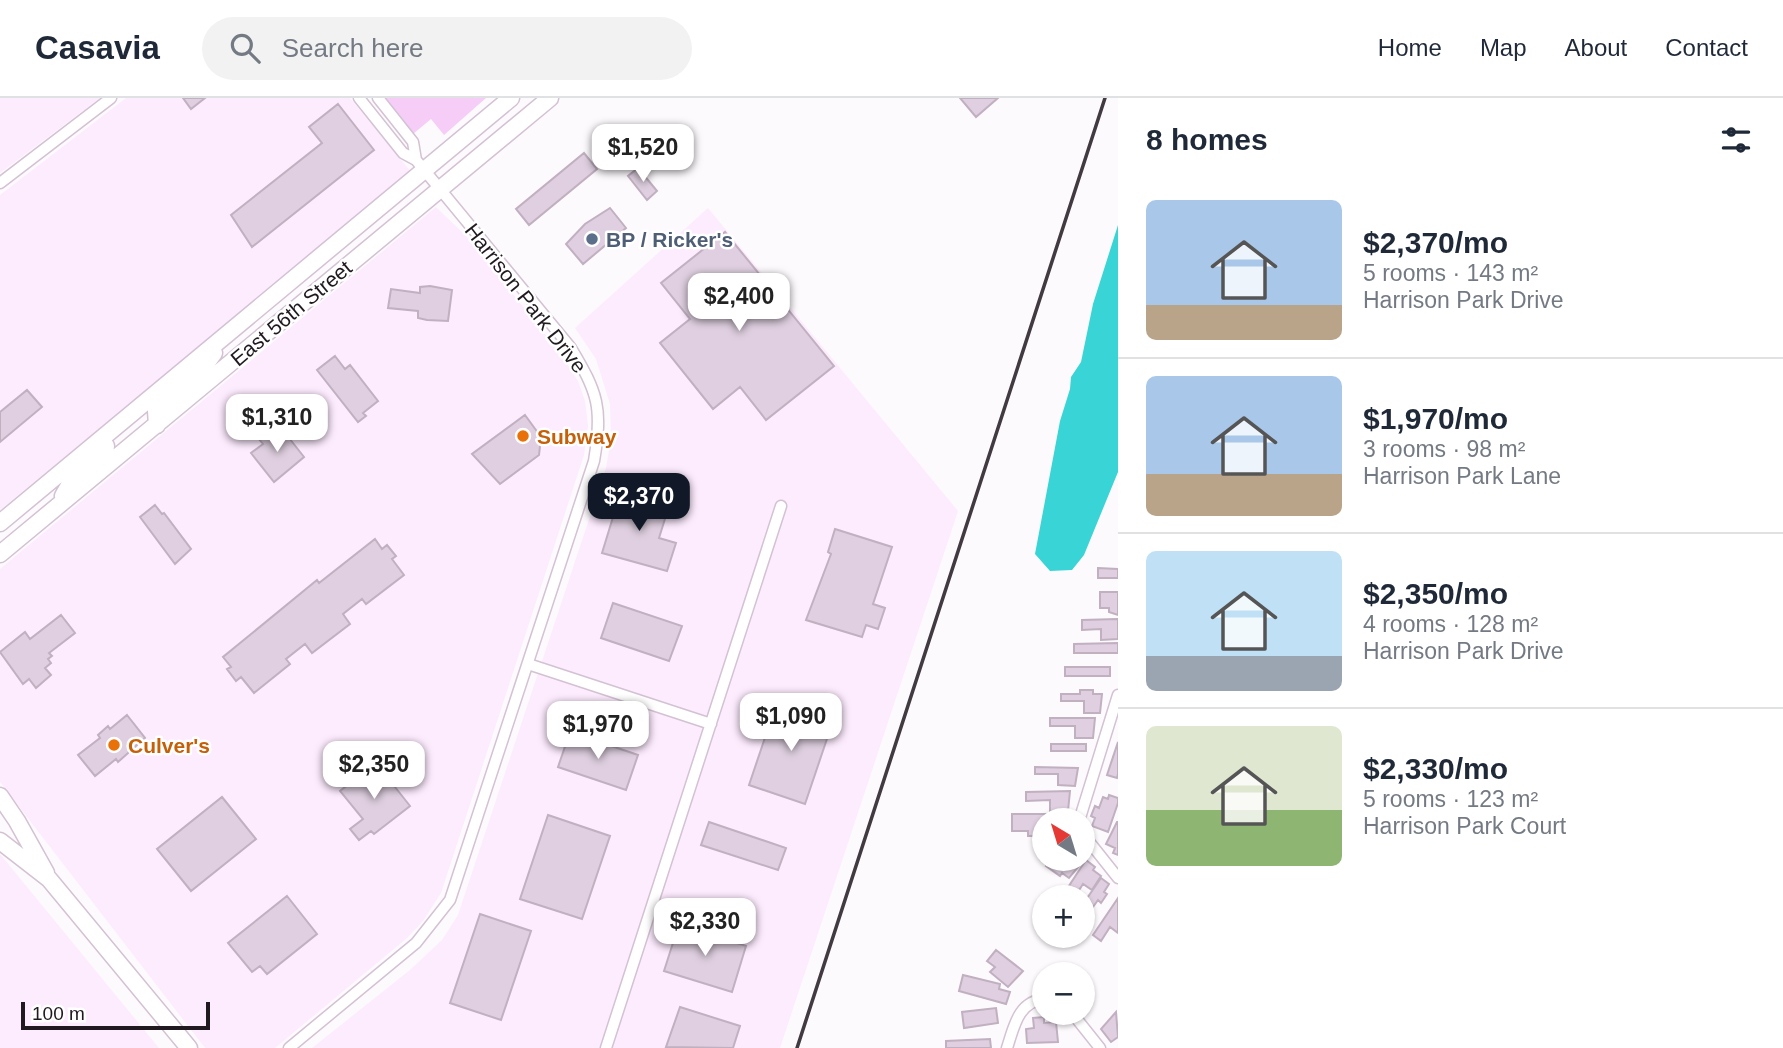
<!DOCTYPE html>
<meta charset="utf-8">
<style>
:root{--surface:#fff;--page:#f2f2f3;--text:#1f2937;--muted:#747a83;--line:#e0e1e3;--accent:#111827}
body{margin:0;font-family:Arial,sans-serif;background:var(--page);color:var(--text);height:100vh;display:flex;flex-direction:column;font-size:26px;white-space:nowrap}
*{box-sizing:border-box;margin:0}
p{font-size:23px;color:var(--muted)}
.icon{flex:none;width:38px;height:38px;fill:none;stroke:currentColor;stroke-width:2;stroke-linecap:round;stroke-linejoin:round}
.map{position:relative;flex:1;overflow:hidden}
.panel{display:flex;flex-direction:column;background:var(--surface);width:665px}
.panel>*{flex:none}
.needle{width:46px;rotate:322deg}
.buttons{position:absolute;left:1032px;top:710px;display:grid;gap:14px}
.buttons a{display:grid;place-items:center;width:63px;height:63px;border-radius:50%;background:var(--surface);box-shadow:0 2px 5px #0004;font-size:35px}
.scale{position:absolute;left:21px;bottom:18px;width:189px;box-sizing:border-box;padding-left:7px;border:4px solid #201a20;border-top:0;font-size:19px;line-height:24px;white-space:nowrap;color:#201a20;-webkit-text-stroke:5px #fff;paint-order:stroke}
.price{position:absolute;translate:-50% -60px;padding:0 16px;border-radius:14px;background:#fff;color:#222;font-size:23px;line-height:46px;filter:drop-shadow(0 2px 4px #0008)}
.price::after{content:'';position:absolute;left:50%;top:42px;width:21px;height:16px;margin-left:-10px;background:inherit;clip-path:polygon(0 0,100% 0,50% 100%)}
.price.current{background:var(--accent);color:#fff}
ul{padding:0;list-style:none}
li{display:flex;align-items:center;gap:21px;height:175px;padding:0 28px}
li+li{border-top:2px solid var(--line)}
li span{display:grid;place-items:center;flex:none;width:196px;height:140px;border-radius:10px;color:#555}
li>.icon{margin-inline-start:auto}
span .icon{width:84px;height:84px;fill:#fffc;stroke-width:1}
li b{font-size:30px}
h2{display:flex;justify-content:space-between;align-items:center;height:84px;padding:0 28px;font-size:30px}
header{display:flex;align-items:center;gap:42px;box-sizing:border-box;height:98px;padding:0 35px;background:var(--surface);border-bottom:2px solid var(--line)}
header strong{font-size:33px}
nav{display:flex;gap:38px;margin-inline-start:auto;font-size:24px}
.search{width:490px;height:63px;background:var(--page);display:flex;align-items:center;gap:18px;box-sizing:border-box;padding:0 24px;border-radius:38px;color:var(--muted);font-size:26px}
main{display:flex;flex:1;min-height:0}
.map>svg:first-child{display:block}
</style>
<header>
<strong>Casavia</strong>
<div class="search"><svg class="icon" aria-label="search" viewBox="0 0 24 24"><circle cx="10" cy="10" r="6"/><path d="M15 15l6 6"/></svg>Search here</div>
<nav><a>Home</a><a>Map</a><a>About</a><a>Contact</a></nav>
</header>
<main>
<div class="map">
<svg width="1118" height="950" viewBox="0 0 1118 950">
<rect width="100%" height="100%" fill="#fdfafd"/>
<path fill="#fdebfe" d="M0,0H100L0,75Z
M126,0H350L411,74L0,412V97Z
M436,109L469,141L560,255L578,283L585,303L588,328L584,357L441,795L423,823L407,840L275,950H205L0,684V471Z
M708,110L958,413L780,950H312L410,872L442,842L458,817L606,370L611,341L610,306L596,261L575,230Z
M0,756L159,950H0Z"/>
<path fill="#f5cdf7" d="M384,0H486L444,37L431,21L413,36Z"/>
<path fill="#39d5d6" d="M1118,127V374L1084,457L1072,472L1050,473L1035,456L1060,323L1070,291L1071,279L1081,264L1093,206Z"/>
<path fill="#dfcfe0" stroke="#c0b0c0" stroke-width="2" d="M183,0H205L191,11Z
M960,0H998L976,19Z
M338,6L374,52L252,149L231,117L322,45L309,29Z
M584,55L597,71L529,127L516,111Z
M638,70L657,93L647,102L628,78Z
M610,110L626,130L583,166L566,146L585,126Z
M725,134L834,268L766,322L740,289L713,311L660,245L690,221L661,185Z
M430,188L452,192L448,223L427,222L418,220V213L388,210L391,191L420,195V189Z
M335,258L345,271L350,267L378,303L363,315L366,318L358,324L317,272Z
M27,292L42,309L0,344V314Z
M525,317L541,339L539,357L500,386L472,356Z
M282,331L304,359L274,384L251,355L263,346L259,341L267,334L271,339Z
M621,393L669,408L659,440L676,445L667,473L602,455Z
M155,407L162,416L164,415L191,451L175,466L140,419Z
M835,431L892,449L873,506L885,510L878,531L866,527L862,539L806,522L831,456L828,454Z
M375,441L382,451L387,447L396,458L392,461L404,477L366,506L362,501L343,516L350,526L312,555L305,546L286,561L290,566L254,595L241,579L236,583L227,571L231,569L223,559L317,482L319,485Z
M1098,470L1118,471V480H1098Z
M1100,494H1118V517L1109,514V510H1100Z
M613,505L682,528L669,563L601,540Z
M61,517L75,535L49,555L52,558L48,561L51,565L45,570L51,577L36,590L29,581L23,586L0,554L25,534L30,541Z
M1118,521V541L1101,542V531L1082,532V522Z
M1118,545V555H1074V546Z
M1065,569H1110V578H1065Z
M1080,592H1093V596H1102L1100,615H1084V603H1061V596H1080Z
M777,604L833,623L805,706L749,687Z
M127,617L145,640L118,664L116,661L95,678L78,657L100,640L98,637L108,628L110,631Z
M1050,620H1095L1093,640H1075V628H1050Z
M570,634L638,657L626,692L558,669Z
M1118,644V676L1117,680L1107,677Z
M1051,646H1086V653H1051Z
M376,665L410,708L374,736L371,733L359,742L350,731L363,721L340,693Z
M1035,669L1078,670L1075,688L1058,687V676H1035Z
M1070,693L1068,713H1050V702L1026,703V694Z
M1109,697L1118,700V705L1108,734L1092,728L1095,720L1091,718L1095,708L1099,710L1103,699L1108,701Z
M222,699L256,741L191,793L157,751Z
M1012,716H1056V719H1067V723H1045V732H1038V738H1028V733H1012Z
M548,717L610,738L582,821L520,801Z
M709,724L786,750L778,772L701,747Z
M1117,724H1118V757L1113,755L1115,750L1106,746Z
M1083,760L1085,761L1069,780L1062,775L1060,778L1046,768L1050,763L1047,761Z
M1086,762L1095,769L1093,772L1101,778L1092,792L1083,786L1074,800H1061Z
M1101,780L1109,786L1104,794L1107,796L1101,805L1098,802L1083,823V806Z
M287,798L317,836L267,876L260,868L252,874L228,845Z
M1118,800V835L1110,829L1101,843L1093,837Z
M480,816L531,833L501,922L450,905Z
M679,826L746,848L732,894L664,873Z
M996,852L1023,873L1008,889L990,874L995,869L987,863Z
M963,877L1000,886L999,891L1010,894L1006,906L959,893Z
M680,909L740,928L733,950L666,949Z
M996,910L998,925L964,930L962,914Z
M1116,914L1118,939L1111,944L1101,931Z
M1044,919V925L1056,924L1058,944L1027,945L1026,931L1034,930L1033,920Z
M990,941L991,950H946V943Z"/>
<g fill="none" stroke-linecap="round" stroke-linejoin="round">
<g stroke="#d3c2d3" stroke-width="13">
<path id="street" d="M378,0L413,44L416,62
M0,85L111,0
M528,566L711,626
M1079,723L1118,597
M1083,736L1118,780
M1072,915L1100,950
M289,950L416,845L450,802L594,363C603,310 598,295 571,250L416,62L403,55L359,0
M606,950L781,408
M1007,950C1014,929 1018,903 1045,901"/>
</g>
<g stroke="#d3c2d3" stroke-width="19">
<path id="primary" d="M157,327L156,313L200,274L214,255
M63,398L71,384L105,354L106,348L101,341
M0,425L511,0
M0,456L550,0
M0,698L17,723L46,775
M0,743L49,781L189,950"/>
</g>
<use href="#street" stroke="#fff" stroke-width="10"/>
<use href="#primary" stroke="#fff" stroke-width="16"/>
<path stroke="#413b41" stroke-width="3.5" d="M797,950L1105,0"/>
</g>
<circle fill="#5c6f8a" stroke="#fff" stroke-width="2.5" cx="592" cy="141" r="7"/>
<g fill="#e8710a" stroke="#fff" stroke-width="2.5">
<circle cx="523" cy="338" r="7"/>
<circle cx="114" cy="647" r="7"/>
</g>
<g text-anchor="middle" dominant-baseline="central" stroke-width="5" stroke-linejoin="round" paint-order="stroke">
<g font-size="21" font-weight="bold" fill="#4e5e75" stroke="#fff" text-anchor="start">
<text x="606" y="141">BP / Ricker's</text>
</g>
<g font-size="21" fill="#201a20" stroke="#fff">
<text transform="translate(526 200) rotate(52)">Harrison Park Drive</text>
<text transform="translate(291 215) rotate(-40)">East 56th Street</text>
</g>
<g font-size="21" font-weight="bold" fill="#c56008" stroke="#fff" text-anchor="start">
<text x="537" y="338">Subway</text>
<text x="128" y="647">Culver's</text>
</g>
</g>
</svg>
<div class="buttons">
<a><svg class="needle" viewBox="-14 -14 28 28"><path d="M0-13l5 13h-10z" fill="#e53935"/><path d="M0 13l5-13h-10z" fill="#747a83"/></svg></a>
<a>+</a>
<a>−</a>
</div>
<div class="scale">100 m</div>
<b class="price" style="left:643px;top:86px">$1,520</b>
<b class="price" style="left:739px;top:235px">$2,400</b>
<b class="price" style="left:277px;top:356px">$1,310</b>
<b class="price current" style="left:639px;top:435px">$2,370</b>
<b class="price" style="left:791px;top:655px">$1,090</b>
<b class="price" style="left:598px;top:663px">$1,970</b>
<b class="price" style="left:374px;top:703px">$2,350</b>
<b class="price" style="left:705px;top:860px">$2,330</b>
</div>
<section class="panel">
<h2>8 homes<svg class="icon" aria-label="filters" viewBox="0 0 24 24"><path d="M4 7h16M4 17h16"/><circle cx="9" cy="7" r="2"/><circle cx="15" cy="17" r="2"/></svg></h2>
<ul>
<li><span style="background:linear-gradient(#a9c7e8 75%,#b9a48a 0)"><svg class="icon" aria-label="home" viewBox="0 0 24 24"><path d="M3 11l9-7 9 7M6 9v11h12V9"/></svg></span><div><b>$2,370/mo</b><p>5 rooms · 143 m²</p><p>Harrison Park Drive</p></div></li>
<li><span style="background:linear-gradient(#a9c7e8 70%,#b9a48a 0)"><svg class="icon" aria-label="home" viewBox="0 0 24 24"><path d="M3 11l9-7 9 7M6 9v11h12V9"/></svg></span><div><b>$1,970/mo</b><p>3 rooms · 98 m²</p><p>Harrison Park Lane</p></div></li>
<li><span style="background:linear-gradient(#bfe0f5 75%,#9aa5b1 0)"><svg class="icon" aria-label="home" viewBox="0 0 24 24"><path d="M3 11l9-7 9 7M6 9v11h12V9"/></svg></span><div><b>$2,350/mo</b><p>4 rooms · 128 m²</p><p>Harrison Park Drive</p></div></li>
<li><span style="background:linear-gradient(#dfe7d0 60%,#8fb573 0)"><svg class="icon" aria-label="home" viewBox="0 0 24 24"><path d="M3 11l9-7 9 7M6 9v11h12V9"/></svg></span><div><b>$2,330/mo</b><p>5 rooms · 123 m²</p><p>Harrison Park Court</p></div></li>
</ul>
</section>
</main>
